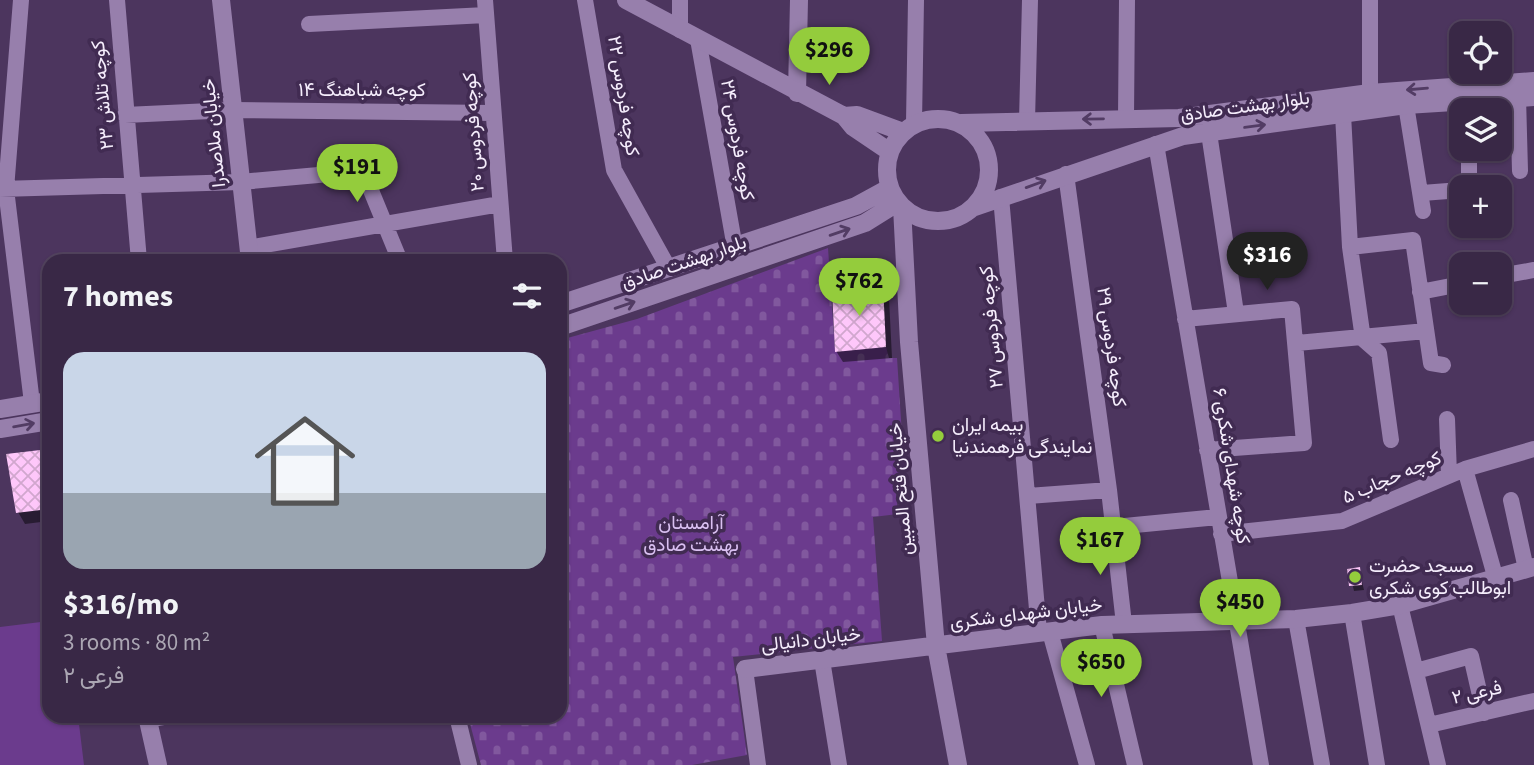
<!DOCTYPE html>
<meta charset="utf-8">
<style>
:root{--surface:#392846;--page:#443451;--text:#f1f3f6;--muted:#aba6b3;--line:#53445f;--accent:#94cc3c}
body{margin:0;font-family:"Source Sans 3",Vazirmatn,sans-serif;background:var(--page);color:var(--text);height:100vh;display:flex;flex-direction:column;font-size:26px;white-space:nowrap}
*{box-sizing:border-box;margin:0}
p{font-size:23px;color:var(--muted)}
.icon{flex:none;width:38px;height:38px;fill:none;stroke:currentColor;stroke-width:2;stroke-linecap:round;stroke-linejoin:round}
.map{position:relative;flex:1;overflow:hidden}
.sheet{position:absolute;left:42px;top:254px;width:525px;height:469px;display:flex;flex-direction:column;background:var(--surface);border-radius:21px;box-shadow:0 2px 5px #0004,0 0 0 2px var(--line)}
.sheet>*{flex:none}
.buttons{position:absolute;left:1449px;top:21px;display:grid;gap:14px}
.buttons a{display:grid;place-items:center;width:63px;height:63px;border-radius:14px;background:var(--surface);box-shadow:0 2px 5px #0004,0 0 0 2px var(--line);font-size:35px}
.price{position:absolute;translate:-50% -60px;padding:0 16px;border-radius:24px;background:var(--accent);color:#111;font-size:23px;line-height:46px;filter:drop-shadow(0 2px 4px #0008)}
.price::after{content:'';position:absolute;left:50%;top:42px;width:21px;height:16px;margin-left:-10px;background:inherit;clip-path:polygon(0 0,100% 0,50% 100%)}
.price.current{background:#222;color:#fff}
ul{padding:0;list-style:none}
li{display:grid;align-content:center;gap:14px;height:371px;padding:0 21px}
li+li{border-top:2px solid var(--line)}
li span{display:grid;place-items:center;height:217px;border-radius:21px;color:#555}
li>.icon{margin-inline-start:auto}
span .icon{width:126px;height:126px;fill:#fffc;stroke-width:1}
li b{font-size:30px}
h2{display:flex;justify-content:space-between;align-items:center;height:84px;padding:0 21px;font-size:30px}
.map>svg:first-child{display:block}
</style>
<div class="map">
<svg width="1534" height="765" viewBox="0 0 1534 765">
<defs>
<pattern id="cemetery-stones" width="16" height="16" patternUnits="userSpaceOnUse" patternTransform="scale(1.75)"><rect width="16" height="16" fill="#6b3b8d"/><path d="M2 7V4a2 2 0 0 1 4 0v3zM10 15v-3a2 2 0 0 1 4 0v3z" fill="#81589e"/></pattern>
<pattern id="building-cross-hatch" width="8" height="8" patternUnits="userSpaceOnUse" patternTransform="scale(1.75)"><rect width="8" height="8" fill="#fec7fa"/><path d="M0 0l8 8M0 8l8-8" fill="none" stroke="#d1a7ce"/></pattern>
</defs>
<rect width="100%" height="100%" fill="#4c355e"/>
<path fill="url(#cemetery-stones)" d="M828,248L835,351L886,347L889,358H897L905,482L895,483L898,514L873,517L882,641L733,657L747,755L692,765H481L468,716H560V340L637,319Z"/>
<path fill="#6b3b8d" d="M49,621V716H78L84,765H0V627Z"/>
<path fill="#0007" d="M882,287L889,298L892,358L843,362L836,351Z
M49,451V521L25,524L18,512Z
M1359,569L1364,590L1354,591L1349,570Z"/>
<path fill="url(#building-cross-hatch)" d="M883,285L886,347L835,352L832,289Z
M49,449V509L16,513L6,454Z
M1360,567L1362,585L1349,586L1347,569Z"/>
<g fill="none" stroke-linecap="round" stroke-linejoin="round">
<path stroke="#977fac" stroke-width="16" d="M21,0L6,189L32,403
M117,0L139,261
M485,0L505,261
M585,0L614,170L669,269
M309,24L486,15
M680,30V0
M1471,30V33
M698,39L735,248
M1472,72L1473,84
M1370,93V0
M1518,97L1520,171
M1406,105L1423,211
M1343,114L1350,247L1363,339
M125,115L232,110L493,113
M1126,118L1127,0
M1027,121L1030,0
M914,123L916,0
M1209,133L1236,313
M1156,144L1261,765
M1469,149V176
M1066,174L1109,490L1124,624
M0,189L241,182L363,171L400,261
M1422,193L1461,190
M1001,197L1039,632
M1350,247L1413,240L1431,363L1443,365
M248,248L500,204
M1500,276L1534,270
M1420,292L1461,284
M1185,319L1292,309L1304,443L1207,450
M1363,339L1379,353L1391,440
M1297,343L1426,331
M1447,419L1449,475
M1465,469L1495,576
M1028,496L1109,490
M1511,500L1526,569
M1114,527L1218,517
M1221,534L1342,521L1465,469L1534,449
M1400,605L1438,765
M1352,613L1377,765
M1296,619L1322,765
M1102,625L1135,765
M1050,632L1087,765
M822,660L839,765
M745,669L758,765
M1416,671L1471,656L1484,713
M457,716L469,765
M148,720L170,716
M1429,725L1534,701"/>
<path stroke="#977fac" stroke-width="18" d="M221,0L250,261
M626,0L844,116L853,127L890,152
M797,93L799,0
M844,116L857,115L903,132
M887 170a51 51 0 1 1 102 0a51 51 0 1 1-102 0Z
M961,123L1179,118L1370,93L1534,81
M902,207L909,342L936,646L958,765
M972,208L1183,136L1406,105L1534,97
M560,304L856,206L889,188
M560,327L865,223L897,203
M0,409L49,401
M0,429L49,421
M745,669L1102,625L1296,619L1352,613L1400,605L1534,567
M147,716L158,765"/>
</g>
<defs><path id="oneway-shaft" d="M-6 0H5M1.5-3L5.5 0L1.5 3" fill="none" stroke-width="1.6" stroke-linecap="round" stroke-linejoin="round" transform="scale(1.75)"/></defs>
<g stroke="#523c64">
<use href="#oneway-shaft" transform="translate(1417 89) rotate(175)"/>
<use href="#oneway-shaft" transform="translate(1093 119) rotate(179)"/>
<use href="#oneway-shaft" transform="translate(1255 126) rotate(-8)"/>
<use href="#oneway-shaft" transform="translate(1036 184) rotate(-20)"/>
<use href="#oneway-shaft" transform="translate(840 232) rotate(-19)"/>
<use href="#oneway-shaft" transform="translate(625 305) rotate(-19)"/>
<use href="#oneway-shaft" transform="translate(24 425) rotate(-10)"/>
</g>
<g fill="#94cc3c" stroke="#412b52" stroke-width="2.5">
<circle cx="938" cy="436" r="7"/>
<circle cx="1355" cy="577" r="7"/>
</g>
<g text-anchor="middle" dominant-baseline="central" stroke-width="7" stroke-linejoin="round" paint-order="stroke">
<g font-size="19" fill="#f5edfc" stroke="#412b52">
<text x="362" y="90">کوچه شباهنگ ۱۴</text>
<text transform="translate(103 95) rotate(-95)">کوچه تلاش ۲۳</text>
<text transform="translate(623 96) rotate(81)">کوچه فردوس ۲۲</text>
<text transform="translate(1245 107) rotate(-8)">بلوار بهشت صادق</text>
<text transform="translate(474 132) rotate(-94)">کوچه فردوس ۲۰</text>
<text transform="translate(214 133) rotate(-96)">خیابان ملاصدرا</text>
<text transform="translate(737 140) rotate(80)">کوچه فردوس ۲۴</text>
<text transform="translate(684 263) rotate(-19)">بلوار بهشت صادق</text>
<text transform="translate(992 327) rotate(-95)">کوچه فردوس ۲۷</text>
<text transform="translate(1111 347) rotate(82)">کوچه فردوس ۲۹</text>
<text transform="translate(1231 466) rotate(81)">کوچه شهدای شکری ۶</text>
<text transform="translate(1392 478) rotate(-23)">کوچه حجاب ۵</text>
<text transform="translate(901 489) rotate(-95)">خیابان فتح المبین</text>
<text transform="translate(1026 614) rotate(-7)">خیابان شهدای شکری</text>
<text transform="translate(811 640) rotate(-7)">خیابان دانیالی</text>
<text transform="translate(1477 693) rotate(-13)">فرعی ۲</text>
</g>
<g font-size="19" fill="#f5edfc" stroke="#412b52" text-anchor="start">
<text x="952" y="425">بیمه ایران<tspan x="952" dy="22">نمایندگی فرهمندنیا</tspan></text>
<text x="1369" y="566">مسجد حضرت<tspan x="1369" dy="22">ابوطالب کوی شکری</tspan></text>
</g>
<g font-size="19" fill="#dac0f2" stroke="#412b52">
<text x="691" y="523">آرامستان<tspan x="691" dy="22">بهشت صادق</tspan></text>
</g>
</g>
</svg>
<div class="buttons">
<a><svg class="icon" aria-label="locate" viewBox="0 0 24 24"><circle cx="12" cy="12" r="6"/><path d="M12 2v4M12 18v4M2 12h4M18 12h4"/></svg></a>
<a><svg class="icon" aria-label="layers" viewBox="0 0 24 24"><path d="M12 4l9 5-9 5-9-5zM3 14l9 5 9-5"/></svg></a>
<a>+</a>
<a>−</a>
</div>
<b class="price" style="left:829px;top:87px">$296</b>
<b class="price" style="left:357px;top:204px">$191</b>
<b class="price current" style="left:1267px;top:292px">$316</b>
<b class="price" style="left:859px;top:318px">$762</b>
<b class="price" style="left:1100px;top:577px">$167</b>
<b class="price" style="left:1240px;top:639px">$450</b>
<b class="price" style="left:1101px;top:699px">$650</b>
<section class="sheet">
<h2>7 homes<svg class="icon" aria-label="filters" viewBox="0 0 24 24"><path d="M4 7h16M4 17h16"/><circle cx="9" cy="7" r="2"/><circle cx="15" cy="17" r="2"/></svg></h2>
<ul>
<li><span style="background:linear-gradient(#c9d6e8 65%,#9aa5b1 0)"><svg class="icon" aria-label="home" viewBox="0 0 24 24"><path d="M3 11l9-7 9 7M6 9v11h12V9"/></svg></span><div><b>$316/mo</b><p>3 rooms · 80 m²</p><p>فرعی ۲</p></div></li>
</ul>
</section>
</div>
